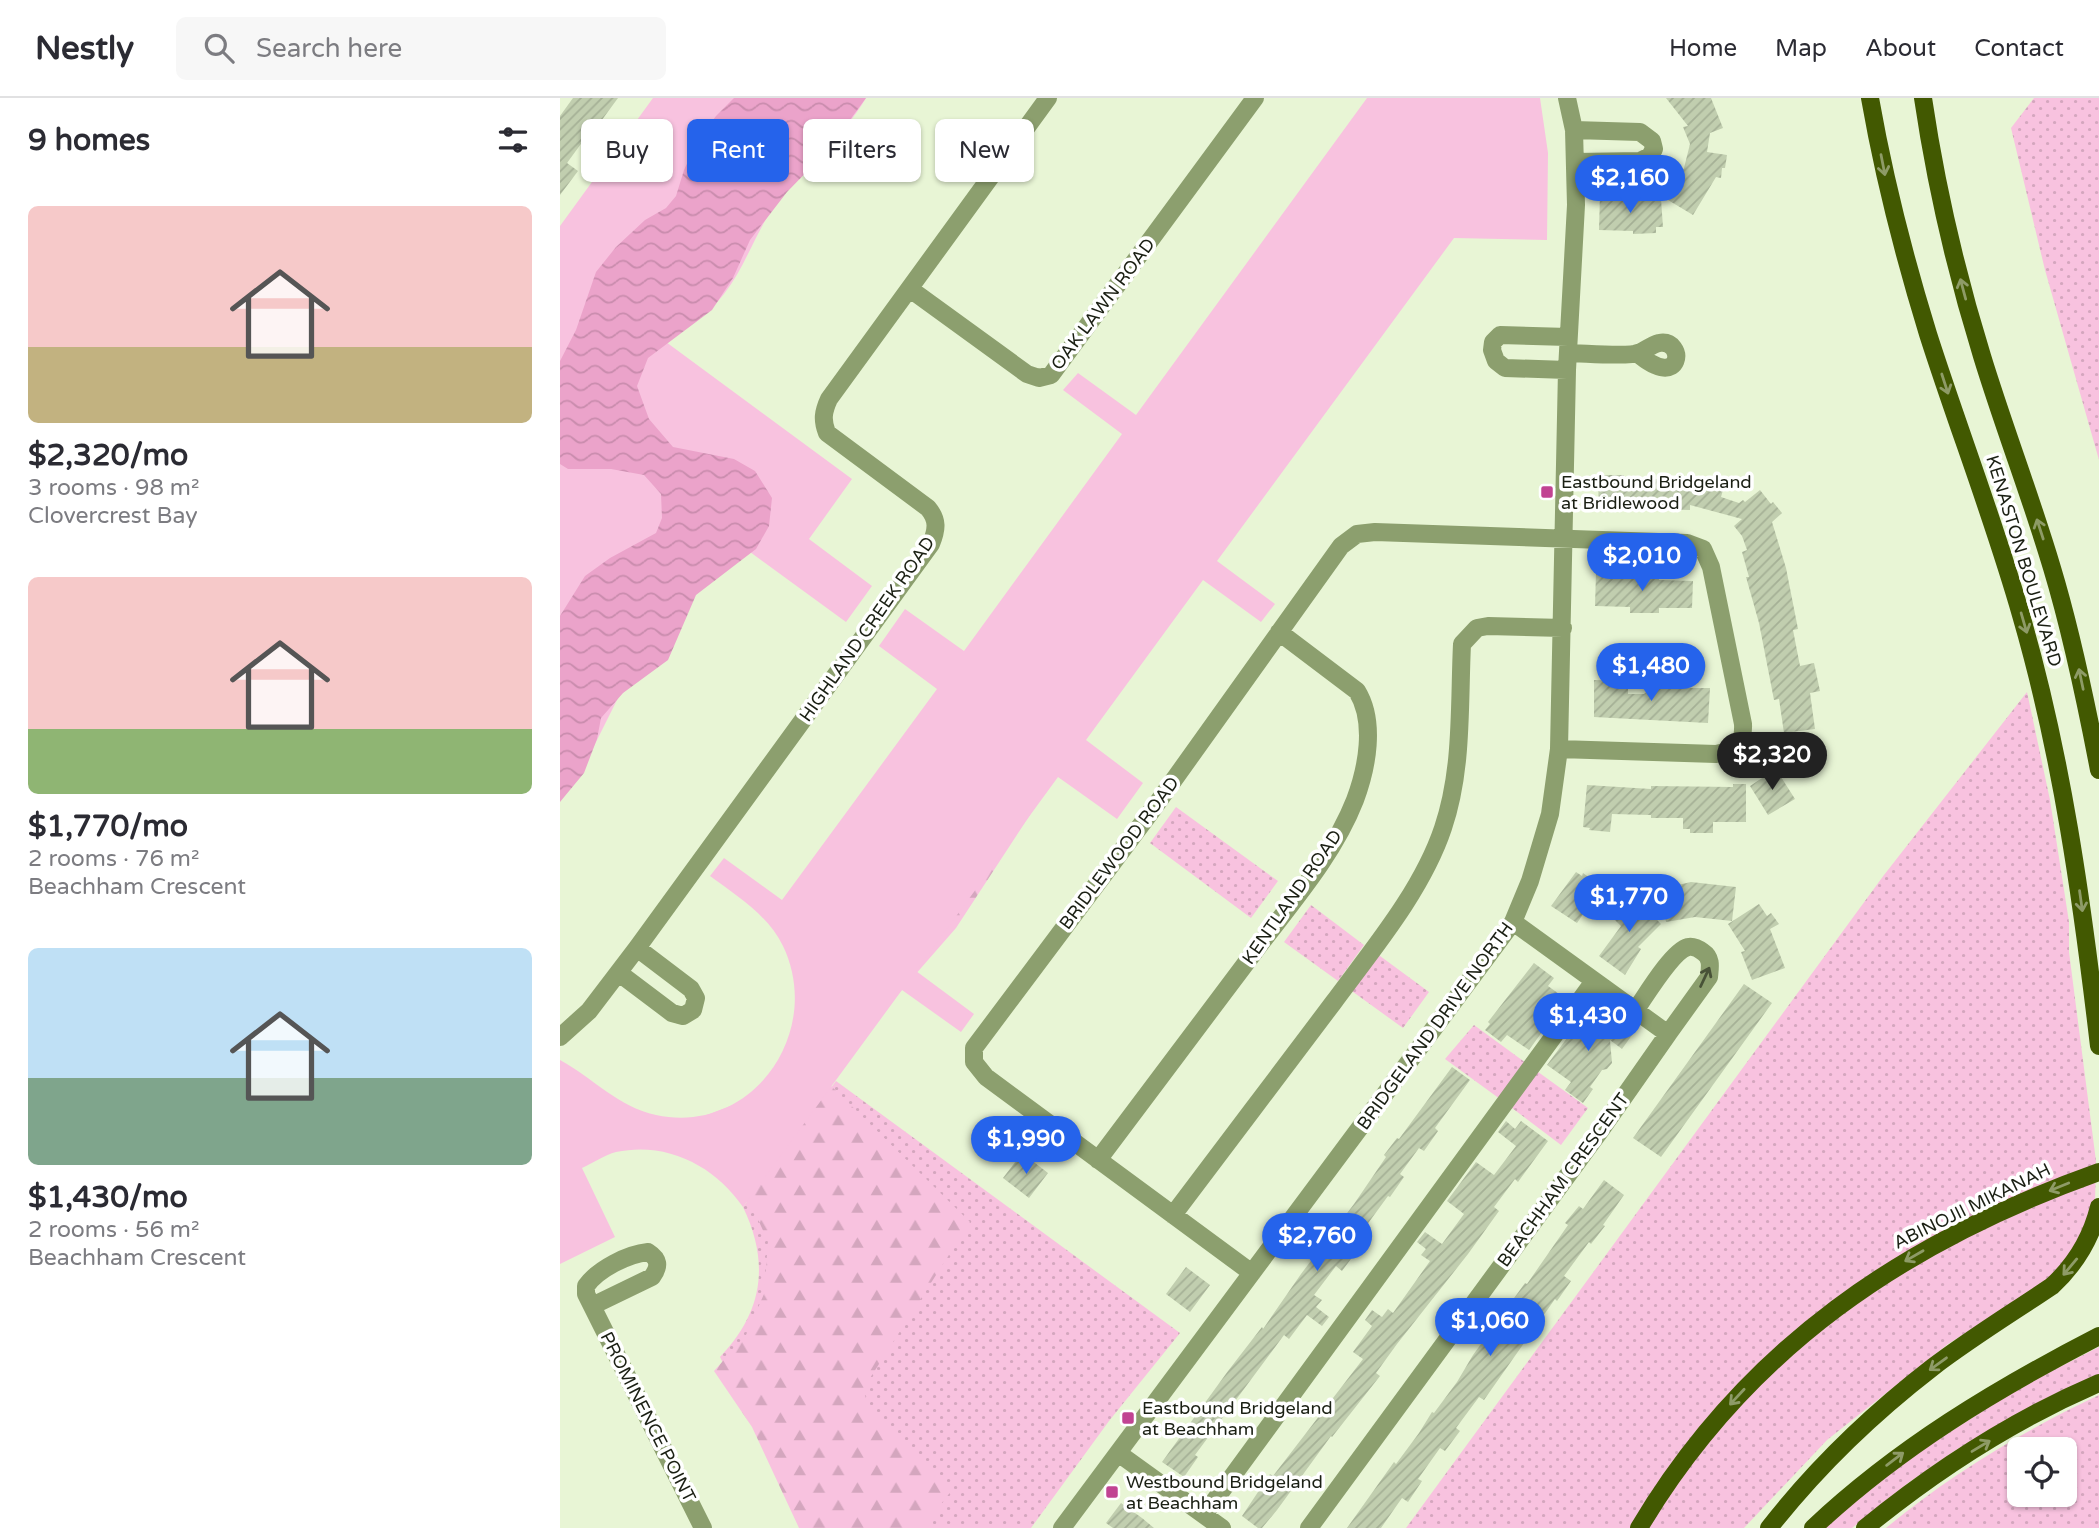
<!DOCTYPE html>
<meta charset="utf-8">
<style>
:root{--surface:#fff;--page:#f7f7f7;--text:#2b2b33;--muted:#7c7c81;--line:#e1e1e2;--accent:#2563eb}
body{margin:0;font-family:"Varela Round",sans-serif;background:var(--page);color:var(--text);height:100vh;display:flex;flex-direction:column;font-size:26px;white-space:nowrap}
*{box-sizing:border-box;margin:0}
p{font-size:23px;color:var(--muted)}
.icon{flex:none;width:38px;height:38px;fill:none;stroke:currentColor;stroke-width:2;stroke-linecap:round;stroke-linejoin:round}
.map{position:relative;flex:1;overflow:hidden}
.side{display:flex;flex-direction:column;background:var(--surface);width:560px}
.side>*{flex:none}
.banner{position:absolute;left:21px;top:21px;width:665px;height:63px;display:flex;gap:14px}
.controls{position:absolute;left:1447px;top:1339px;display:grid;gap:14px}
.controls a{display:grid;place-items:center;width:70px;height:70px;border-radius:10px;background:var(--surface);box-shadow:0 2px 5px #0004;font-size:35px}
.price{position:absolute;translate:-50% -60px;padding:0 16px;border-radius:24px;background:var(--accent);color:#fff;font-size:23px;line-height:46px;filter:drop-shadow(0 2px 4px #0008)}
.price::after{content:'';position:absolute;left:50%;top:42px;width:21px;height:16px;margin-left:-10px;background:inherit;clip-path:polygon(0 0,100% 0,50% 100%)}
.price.active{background:#222;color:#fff}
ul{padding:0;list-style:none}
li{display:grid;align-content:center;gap:14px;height:371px;padding:0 28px}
li span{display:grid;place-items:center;height:217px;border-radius:10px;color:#555}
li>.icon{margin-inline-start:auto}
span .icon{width:126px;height:126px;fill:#fffc;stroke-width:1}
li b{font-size:30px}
h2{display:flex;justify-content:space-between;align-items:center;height:84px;padding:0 28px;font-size:30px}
.tag{padding:0 24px;border-radius:10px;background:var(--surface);box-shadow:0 2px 5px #0004;font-size:24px;line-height:63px}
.tag.active{background:var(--accent);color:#fff}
header{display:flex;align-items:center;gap:42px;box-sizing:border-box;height:98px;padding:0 35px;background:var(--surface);border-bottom:2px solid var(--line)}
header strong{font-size:33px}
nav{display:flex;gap:38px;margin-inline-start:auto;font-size:24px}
.search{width:490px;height:63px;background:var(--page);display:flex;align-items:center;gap:18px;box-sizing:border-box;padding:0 24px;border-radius:10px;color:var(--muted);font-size:26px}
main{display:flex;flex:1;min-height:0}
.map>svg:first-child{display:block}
</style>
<header>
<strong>Nestly</strong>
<div class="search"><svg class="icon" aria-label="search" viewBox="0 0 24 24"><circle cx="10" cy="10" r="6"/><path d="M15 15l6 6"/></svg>Search here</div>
<nav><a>Home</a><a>Map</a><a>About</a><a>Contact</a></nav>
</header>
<main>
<section class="side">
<h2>9 homes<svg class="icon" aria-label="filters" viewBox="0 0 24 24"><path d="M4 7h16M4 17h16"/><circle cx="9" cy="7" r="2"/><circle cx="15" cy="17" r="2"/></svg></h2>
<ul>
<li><span style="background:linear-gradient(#f6c9c9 65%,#c2b280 0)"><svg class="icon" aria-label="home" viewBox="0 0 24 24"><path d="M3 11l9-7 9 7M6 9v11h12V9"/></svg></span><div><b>$2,320/mo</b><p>3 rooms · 98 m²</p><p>Clovercrest Bay</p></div></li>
<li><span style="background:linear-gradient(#f6c9c9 70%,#8fb573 0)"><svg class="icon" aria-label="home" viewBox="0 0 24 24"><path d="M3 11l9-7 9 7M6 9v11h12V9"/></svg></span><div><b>$1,770/mo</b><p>2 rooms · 76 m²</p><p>Beachham Crescent</p></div></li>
<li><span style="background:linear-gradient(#bfe0f5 60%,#7fa58c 0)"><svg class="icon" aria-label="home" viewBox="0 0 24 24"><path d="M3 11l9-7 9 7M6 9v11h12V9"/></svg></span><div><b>$1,430/mo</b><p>2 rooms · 56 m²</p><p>Beachham Crescent</p></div></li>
</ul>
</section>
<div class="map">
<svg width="1539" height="1430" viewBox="0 0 1539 1430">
<defs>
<pattern id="grass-dots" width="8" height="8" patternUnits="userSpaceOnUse" patternTransform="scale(1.75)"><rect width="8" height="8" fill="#f8c2df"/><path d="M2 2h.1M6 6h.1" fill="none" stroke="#d4a6be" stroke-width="1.8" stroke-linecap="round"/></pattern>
<pattern id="forest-firs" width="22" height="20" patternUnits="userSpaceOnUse" patternTransform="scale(1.75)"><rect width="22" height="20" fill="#f8c2df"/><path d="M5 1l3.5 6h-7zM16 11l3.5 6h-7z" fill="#d4a6be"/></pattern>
<pattern id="water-waves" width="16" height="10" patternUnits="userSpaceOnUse" patternTransform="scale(1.75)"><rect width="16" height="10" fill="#eba3ca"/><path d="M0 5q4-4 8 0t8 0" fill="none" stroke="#c98cad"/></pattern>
<pattern id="building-hatch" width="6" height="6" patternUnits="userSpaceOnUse" patternTransform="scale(1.75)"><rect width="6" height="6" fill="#c1ceaf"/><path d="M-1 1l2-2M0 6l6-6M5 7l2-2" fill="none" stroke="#a5b096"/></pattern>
</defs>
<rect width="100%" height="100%" fill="#e8f5d5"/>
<path fill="url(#grass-dots)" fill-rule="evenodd" d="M1474,0H1539V362L1485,172L1451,30Z
M1467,594L1490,702L1509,824V854L1536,1063L1535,1104L1525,1135L1493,1180L1388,1246L1267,1342L1184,1430H846L1324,777Z
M616,709L718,783L691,820L590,745Z
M751,807L804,847L778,883L724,844Z
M816,855L869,894L843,930L789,891Z
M914,927L966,965L940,1001L885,961Z
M974,971L1028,1010L1001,1047L948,1007Z
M276,983L620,1235L549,1323L471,1430H248L226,1393L160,1259C203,1214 210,1165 183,1109Z
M1539,1249V1276L1459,1315L1396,1352L1348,1385L1292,1430H1263L1340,1366L1459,1290Z
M1539,1297V1430H1326C1391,1376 1463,1333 1539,1297ZM1460,1351H1505V1396H1460Z"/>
<path fill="url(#forest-firs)" d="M487,691L396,830L264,981L410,1124L303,1291L308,1307L392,1392L362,1430H239L192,1329L154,1273L186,1237L204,1196L208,1143L195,1115L163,1072L68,1013L126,1025L191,1000Z"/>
<path fill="#f8c2df" d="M93,0H306C283,39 246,67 218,103C196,132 186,168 164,196C148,217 127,230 106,244L292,381L249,441L312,488L286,524L186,451L138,492L72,585L58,600L21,674L0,699V128Z
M807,0H980L988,55L987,142L894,140L657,463L715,506L701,524L643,482L526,642L583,685L557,721L498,679L356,873L414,916L401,934L342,892L183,1109C155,1068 107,1043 56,1054C45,1057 33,1065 22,1070L55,1139L0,1166V962C33,980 58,1009 96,1017C193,1038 264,933 223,848C208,817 177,798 150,778L164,760L222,802L377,591L319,548L345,511L404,553L562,336L503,292L518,275L576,317Z"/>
<path fill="url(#water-waves)" d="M174,0H306L268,52L227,94L190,142L173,180L152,212L88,260L77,288L89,321L113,349L174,361L195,373L212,400L209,428L196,451L136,497L108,562L63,595L41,620L37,641L24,675L0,704V518L25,478L50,460L96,435L102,420L101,396L84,377L51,371H8L0,366V263L16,232L36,174L56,149L85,122L106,110L116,98L124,72L138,42L156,18Z"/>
<path fill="url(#building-hatch)" d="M13,0H58L36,30L34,28L7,65L18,73L0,97V18Z
M1106,0H1151L1163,30L1150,35L1147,54L1167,57L1165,70H1162L1161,80L1156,79L1133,117L1103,99L1124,70L1130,46L1123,29L1128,28Z
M1040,95H1052V99L1069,100V102L1101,101L1103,129H1096V135L1073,136V133L1039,132Z
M1039,377H1064V380L1097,381V383L1141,384L1143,379L1165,385L1161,399L1179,405L1183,402L1185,404L1200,392L1211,406L1213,404L1222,415L1212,424L1226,470L1238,531L1233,532L1240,568L1254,565L1260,593L1250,595L1255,631L1224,635L1219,601L1214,602L1199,525L1186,479H1189L1182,454L1187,452L1182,438L1174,428L1182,421L1130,407V412L1038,410Z
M1036,475L1099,477V482L1133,483L1132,510H1099V515H1070V509L1035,508Z
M1034,582L1068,583V596H1084L1091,590H1150L1148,625L1034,619Z
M1227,639L1257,649L1247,677L1217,667Z
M1216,671L1235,701L1208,717L1190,688Z
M1173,686H1186V724H1153V735H1130V731H1123V720H1091V717L1052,716L1050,734L1029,732L1030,730L1023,729L1027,687L1091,691V688L1173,689Z
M1016,774L1022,778L1023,775L1042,789L1017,825L991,808Z
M1131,784L1176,789L1172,823L1135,819L1106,824L1100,791Z
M1069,793L1101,826L1078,849L1081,851L1065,877L1039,858L1061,828L1054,821L1067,809L1061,802Z
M1199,806L1207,818L1211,815L1219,826L1210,831L1225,870L1192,882L1181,854L1185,853L1168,826Z
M974,865L994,880L988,888L1006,901L969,952L947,937L941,944L925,932L930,926L928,924Z
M1184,886L1212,905L1101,1059L1073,1040Z
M1027,913L1043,924L1046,919L1072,937L1062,951L1050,942L1052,965L1047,971L1042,972L1030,989L1033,991L1023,1005L1005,992L1011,984L987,967Z
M892,969L910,982L875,1030L878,1033L864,1053L859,1050L840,1076L844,1079L830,1099L828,1098L790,1150L796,1154L782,1173L776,1168L754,1197L762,1202L756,1209L769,1219L762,1228L747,1217L729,1241L724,1237L635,1357L638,1359L624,1379L602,1364L668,1273L702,1229L703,1231L741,1176L794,1106L826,1059L824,1057L837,1040L839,1041Z
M946,1023L955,1031L961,1023L988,1043L958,1084L955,1081L934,1109L939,1113L908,1156L837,1246L816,1275L820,1278L772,1339L771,1338L717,1412L702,1430H698L682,1418L710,1376L713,1378L803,1261L793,1254L812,1228L805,1222L812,1212L822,1219L828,1211L833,1215L870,1163L861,1157L866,1151L857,1144L865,1134L882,1146L904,1116L887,1103L916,1064L934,1077L956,1048L938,1034Z
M462,1055L488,1075L469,1100L443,1080Z
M1044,1082L1064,1097L1043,1127L1045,1128L1031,1146L1029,1144L1004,1178L1011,1183L997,1203L995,1201L924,1302L919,1299L896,1330L900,1333L885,1353L880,1350L858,1381L862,1383L848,1404L842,1400L821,1430H787L834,1364L836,1366L859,1335L872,1314L874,1315L897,1284L913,1257L965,1185L967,1186L1008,1127L1005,1125L1019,1108L1023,1111Z
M626,1169L650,1187L630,1214L606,1196Z
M561,1405L582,1420L594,1430H553L546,1425Z"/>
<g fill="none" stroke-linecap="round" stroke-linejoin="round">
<path stroke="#8c9f6e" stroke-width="18" d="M1014,32L1080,34L1092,43L1094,51L1090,58L1080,63L1016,64
M350,191L467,276L479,280L491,277L695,0
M1008,255C1023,255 1067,259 1079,255C1086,252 1091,247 1099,245C1126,240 1123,295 1077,255
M1007,272L945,270L936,263L932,252L933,244L940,237L1008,239
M59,875L112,915L123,918L133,912L136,900L131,891L77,850
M1075,913C1085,899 1112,853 1128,849C1133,848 1139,851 1143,854C1152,860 1150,869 1149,879L1108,936
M0,939L29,913L77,850L371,446C377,431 378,422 368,410L267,335C262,322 263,314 269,301L488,0
M538,1062C591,991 645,920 698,849C733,803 774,756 795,702C807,670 816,624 797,593L719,534
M613,1117C666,1046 720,976 773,905C812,852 862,793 883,730C903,671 899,608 902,546L917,530L928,528L1003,530
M692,1175L426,979L414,964V950L593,711L781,448L797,436L815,434L1127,445L1143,451L1151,469L1183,626C1184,648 1176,652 1156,656L999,651
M32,1208L92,1179C100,1168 99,1161 88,1154C68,1156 38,1171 26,1188V1196L143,1430
M558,1355L662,1430
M644,1417L1034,883
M502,1430L953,824L970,783L990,716L999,651L1007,272L1016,107L1014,32L1007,0
M749,1430L1038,1036L1108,936L953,824"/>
<path stroke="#425901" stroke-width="18" d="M1310,0C1324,80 1344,158 1368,236C1398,330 1434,422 1461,517C1502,658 1522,802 1539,948
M1363,0C1376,88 1396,174 1422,258C1444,330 1471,399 1492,470C1512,536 1526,604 1539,672
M1079,1430C1186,1250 1345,1143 1539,1074
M1209,1430C1256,1370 1312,1316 1373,1269C1411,1240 1452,1215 1492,1188C1516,1166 1531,1141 1539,1109
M1253,1430C1338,1350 1436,1291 1539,1238
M1305,1430C1376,1372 1455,1321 1539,1285"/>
</g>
<defs><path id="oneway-shaft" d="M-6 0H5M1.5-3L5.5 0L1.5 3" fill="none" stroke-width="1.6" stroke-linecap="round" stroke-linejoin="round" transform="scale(1.75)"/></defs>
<g stroke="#8e9b67">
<use href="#oneway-shaft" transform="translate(1323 67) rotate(79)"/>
<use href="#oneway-shaft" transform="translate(1403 191) rotate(-105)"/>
<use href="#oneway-shaft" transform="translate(1385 286) rotate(72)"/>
<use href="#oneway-shaft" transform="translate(1480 431) rotate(-108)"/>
<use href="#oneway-shaft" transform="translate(1464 525) rotate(74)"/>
<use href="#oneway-shaft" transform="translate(1521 581) rotate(-102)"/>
<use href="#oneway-shaft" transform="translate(1521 803) rotate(82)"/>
<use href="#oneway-shaft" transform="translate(1499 1089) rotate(158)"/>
<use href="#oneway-shaft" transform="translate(1354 1158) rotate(150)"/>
<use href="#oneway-shaft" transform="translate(1510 1169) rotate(130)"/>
<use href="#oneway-shaft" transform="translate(1378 1266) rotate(144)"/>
<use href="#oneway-shaft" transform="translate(1177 1299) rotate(133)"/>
<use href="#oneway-shaft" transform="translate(1421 1348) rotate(-31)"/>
<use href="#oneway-shaft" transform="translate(1335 1361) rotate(-37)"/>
</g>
<use stroke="#485237" href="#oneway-shaft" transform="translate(1145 879) rotate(-65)"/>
<g fill="#c14392" stroke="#fff" stroke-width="2.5">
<rect x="980" y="387" width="14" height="14" rx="3.5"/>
<rect x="561" y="1313" width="14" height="14" rx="3.5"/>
<rect x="545" y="1387" width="14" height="14" rx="3.5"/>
</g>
<g text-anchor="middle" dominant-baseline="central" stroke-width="7" stroke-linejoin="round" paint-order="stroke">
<g font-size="18" fill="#1a1f13" stroke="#fff">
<text transform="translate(543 206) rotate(-53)">OAK LAWN ROAD</text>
<text transform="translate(1464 463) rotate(73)">KENASTON BOULEVARD</text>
<text transform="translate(307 531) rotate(-55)">HIGHLAND CREEK ROAD</text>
<text transform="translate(559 755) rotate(-53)">BRIDLEWOOD ROAD</text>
<text transform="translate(732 799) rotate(-55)">KENTLAND ROAD</text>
<text transform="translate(875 928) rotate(-54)">BRIDGELAND DRIVE NORTH</text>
<text transform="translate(1003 1082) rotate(-54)">BEACHHAM CRESCENT</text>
<text transform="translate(1412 1108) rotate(-26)">ABINOJII MIKANAH</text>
<text transform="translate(88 1319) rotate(63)">PROMINENCE POINT</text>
</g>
<g font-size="18" fill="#1a1f13" stroke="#fff" text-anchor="start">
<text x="1001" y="384">Eastbound Bridgeland<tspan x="1001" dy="21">at Bridlewood</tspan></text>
<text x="582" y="1310">Eastbound Bridgeland<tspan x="582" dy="21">at Beachham</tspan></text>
<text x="566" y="1384">Westbound Bridgeland<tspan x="566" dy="21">at Beachham</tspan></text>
</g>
</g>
</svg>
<div class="controls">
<a><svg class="icon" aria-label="locate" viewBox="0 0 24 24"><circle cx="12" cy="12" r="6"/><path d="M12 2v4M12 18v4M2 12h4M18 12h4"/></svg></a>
</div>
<b class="price" style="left:1070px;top:117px">$2,160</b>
<b class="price" style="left:1082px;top:495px">$2,010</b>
<b class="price" style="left:1091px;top:605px">$1,480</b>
<b class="price active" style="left:1212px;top:694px">$2,320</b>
<b class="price" style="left:1069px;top:836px">$1,770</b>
<b class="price" style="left:1028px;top:955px">$1,430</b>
<b class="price" style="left:466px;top:1078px">$1,990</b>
<b class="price" style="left:757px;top:1175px">$2,760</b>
<b class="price" style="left:930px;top:1260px">$1,060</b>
<div class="banner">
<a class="tag">Buy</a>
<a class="tag active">Rent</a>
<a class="tag">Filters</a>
<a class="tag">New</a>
</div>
</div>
</main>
